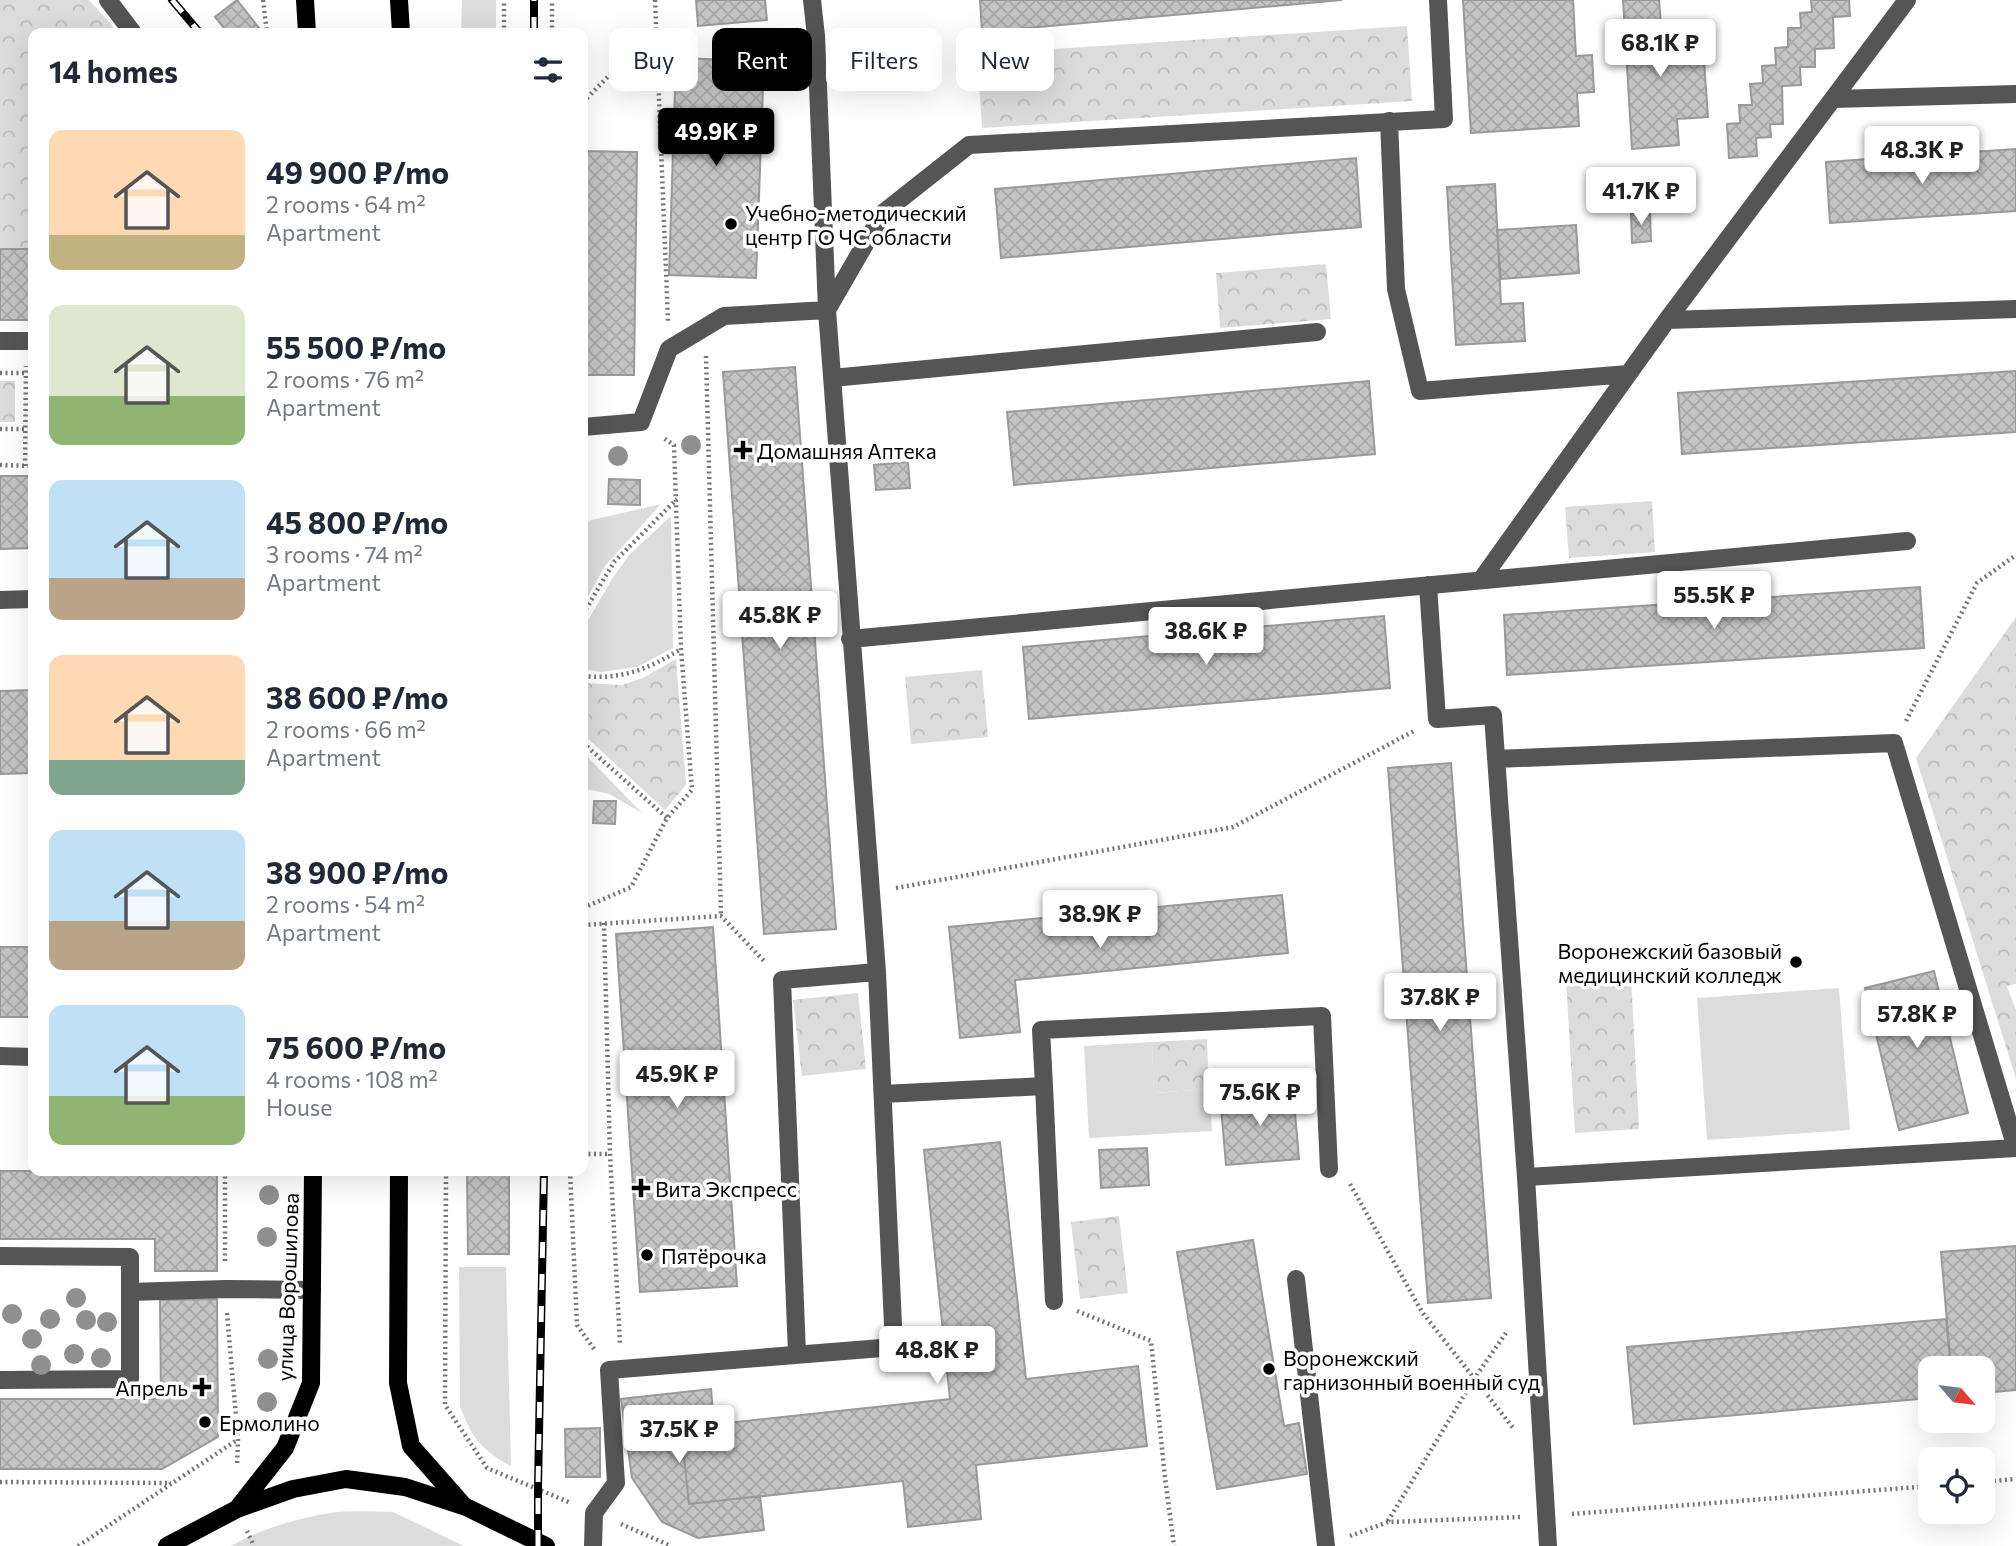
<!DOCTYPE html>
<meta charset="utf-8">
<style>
:root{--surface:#fff;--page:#f6f6f7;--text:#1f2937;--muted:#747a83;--accent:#000}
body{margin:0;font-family:Commissioner,sans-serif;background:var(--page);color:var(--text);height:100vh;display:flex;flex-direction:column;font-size:26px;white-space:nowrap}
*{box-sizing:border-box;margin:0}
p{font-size:23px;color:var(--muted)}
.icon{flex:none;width:38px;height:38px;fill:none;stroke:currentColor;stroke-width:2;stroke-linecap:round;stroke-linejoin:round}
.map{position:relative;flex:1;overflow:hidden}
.details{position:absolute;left:28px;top:28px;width:560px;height:1148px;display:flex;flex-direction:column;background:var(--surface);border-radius:14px;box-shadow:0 7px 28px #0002}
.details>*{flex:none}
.banner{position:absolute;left:609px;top:28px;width:665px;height:63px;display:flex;gap:14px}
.needle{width:46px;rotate:118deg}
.fabs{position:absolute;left:1918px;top:1356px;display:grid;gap:14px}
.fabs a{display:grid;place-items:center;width:77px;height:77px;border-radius:14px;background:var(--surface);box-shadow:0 7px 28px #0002;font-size:35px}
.price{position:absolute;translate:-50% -60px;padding:0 16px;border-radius:7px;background:#fff;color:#222;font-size:23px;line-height:46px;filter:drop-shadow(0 2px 4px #0008)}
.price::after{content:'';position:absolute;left:50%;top:42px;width:21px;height:16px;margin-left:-10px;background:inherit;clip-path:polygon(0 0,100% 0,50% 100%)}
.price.selected{background:var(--accent);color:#fff}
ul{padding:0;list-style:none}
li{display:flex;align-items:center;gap:21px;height:175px;padding:0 21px}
li span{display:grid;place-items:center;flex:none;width:196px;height:140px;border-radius:14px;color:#555}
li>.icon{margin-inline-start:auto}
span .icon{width:84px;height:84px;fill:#fffc;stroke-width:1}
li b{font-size:30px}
h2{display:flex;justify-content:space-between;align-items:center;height:84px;padding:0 21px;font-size:30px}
.pill{padding:0 24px;border-radius:14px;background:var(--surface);box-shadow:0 7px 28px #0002;font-size:24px;line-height:63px}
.pill.selected{background:var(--accent);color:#fff}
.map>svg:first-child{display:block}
</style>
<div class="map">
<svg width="2016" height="1546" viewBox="0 0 2016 1546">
<defs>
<pattern id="forest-crowns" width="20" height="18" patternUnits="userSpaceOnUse" patternTransform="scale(1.75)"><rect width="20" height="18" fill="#dcdcdc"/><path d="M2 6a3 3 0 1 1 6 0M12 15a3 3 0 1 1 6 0" fill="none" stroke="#bbb"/></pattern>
<pattern id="building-cross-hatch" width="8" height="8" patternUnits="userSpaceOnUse" patternTransform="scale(1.75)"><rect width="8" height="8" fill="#c4c4c4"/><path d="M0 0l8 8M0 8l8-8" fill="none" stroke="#a7a7a7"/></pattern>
</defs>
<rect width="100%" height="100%" fill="#fff"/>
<path fill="#dcdcdc" d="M462,0H496V33H461Z
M661,504L605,566L583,605V522Z
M671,516L673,648L637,667L601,672L583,669V629L612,579L630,554Z
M583,752L642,813L609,794L583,788Z
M1839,988L1850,1130L1707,1140L1697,998Z
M1152,1042L1154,1093L1209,1089L1212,1131L1089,1138L1084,1046Z
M459,1267H506L511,1466C482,1451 471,1437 460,1406Z
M393,1512L464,1546H231C257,1530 301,1517 331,1513C351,1510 373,1512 393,1512Z"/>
<path fill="url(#forest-crowns)" d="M0,0H89L112,25L115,33H33V249H0Z
M1407,26L1412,101L982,128L977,54Z
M1326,264L1331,319L1220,328L1216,273Z
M0,381H15V422H0Z
M1652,501L1655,552L1569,558L1565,507Z
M2016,617V984L2007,986L2016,1010V1079L1916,758Z
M676,659L686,785L665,810L583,734V683L622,685L643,678Z
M982,670L988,737L911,744L905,677Z
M1631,976L1639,1129L1575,1133L1566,980Z
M858,993L866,1069L802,1076L793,1000Z
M1207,1039L1209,1089L1154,1093L1152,1042Z
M1119,1216L1128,1293L1080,1299L1071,1222Z"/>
<path fill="url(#building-cross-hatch)" stroke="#999" stroke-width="2" d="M237,0L263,33H228L215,17Z
M696,0H765L767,20L698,26Z
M980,0H1342L982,32Z
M1463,0H1573L1576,56L1592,55L1594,92L1577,93L1579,126L1471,133Z
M1623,0H1659L1663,50L1703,47L1708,117L1677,119L1679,145L1632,149Z
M1811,0H1849L1850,16L1833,17L1834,48L1815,49V67H1800L1801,85L1782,86L1783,124H1770L1771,137L1756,138L1757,156L1729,158L1727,124L1740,123L1739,105H1752L1750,84L1763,83L1762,66L1776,65L1775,48L1788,47V28H1801L1800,13L1812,12Z
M676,58L764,61L756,278L669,275Z
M2016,149V211L1830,223L1826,162Z
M583,151L637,152L634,375H583Z
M1356,158L1361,227L1001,258L995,189Z
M1495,184L1501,304L1523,303L1525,341L1456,345L1447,187Z
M1650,212L1651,241L1632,243L1631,213Z
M1576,225L1579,273L1501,279L1497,230Z
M0,249H33V320H0Z
M795,367L836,929L764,934L723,372Z
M2016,371V432L1682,454L1678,393Z
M1369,381L1375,454L1014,485L1007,412Z
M908,462L910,488L876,490L874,465Z
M0,476H33V548L0,549Z
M609,479L640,480V505L608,504Z
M1920,587L1924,648L1507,675L1504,615Z
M1384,616L1390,688L1029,719L1023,647Z
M33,690V773L0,774V691Z
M1451,763L1491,1298L1428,1303L1388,768Z
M594,801H616L615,824L593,823Z
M1282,895L1288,953L1015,980L1020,1032L960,1038L949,927Z
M713,927L737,1286L640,1292L616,934Z
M0,947H33V1017H0Z
M1934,971L1968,1113L1899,1130L1865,988Z
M1293,1090L1299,1159L1226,1165L1220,1096Z
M1000,1142L1026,1379L1138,1366L1147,1446L976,1465L981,1519L908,1527L903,1481L689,1504L681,1428L950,1399L924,1150Z
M1147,1148L1149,1185L1101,1188L1099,1150Z
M0,1171H217V1271H155V1239H0Z
M467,1171H509V1254H468Z
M1253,1240L1284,1426L1299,1423L1307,1474L1217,1489L1177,1252Z
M2016,1246V1390L1983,1393V1368H1951L1941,1252Z
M217,1299L218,1437L162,1469H0V1399H161L160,1300Z
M1946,1319L1951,1368H1930V1398L1634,1424L1627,1347Z
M711,1389L714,1425L681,1428L689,1504L760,1496L764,1530L698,1538L662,1522L632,1478L621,1399Z
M600,1428V1477H566L565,1429Z"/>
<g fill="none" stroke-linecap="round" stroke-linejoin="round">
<path stroke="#777" stroke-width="4.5" stroke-dasharray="2 3.5" stroke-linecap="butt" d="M263,0L267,33
M655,0L668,321
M504,33V0
M552,33V0
M583,102L656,28
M706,356L721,916
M0,373H26
M0,429H25
M0,465L33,466
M25,466L26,366
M583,614L614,562L677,499
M583,676C622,680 648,669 681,649
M1906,721L1977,583L2016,555
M583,743L667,818
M896,888L1233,827L1414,731
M583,908L631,887L667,818L692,790L681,649L674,445L662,437
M604,923L610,1154L620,1344
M583,925L721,916L765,962
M583,1154H610
M225,1171V1262
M446,1171L445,1405L487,1468L571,1503
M570,1171L577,1325L594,1349
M1350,1184L1422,1312L1514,1429
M1077,1311L1151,1341L1165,1478L1174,1546
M227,1313L238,1440L237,1465
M0,1482L171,1483
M1983,1482L2016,1479
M1572,1514L1930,1486
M1388,1521L1474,1379L1508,1330
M621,1524L671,1546
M247,1531L254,1546
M1350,1536L1388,1522L1521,1517
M78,1546L237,1440"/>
<path stroke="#555" stroke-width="18" d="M108,0L133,33
M812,0L816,36L827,310
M1833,99L2016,94
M1389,121L1396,289L1420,391L1628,374
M827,310L883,213L969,145L1444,119L1438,0
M1667,320L2016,309
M0,341H33
M832,378L1317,332
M583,427L641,422L669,349L724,316L827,310L877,972L782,980L797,1353
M1481,580L1667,320L1907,0
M1428,585L1437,719L1493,715L1526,1177L1548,1546
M0,600L33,599
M850,639L1907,541
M1496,759L1894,743L2016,1148
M0,1056L33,1057
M1044,1086L1041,1030L1322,1016L1329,1169
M883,1094L1044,1086L1054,1301
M1526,1177L2016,1148
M0,1256L130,1257V1292L226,1289L312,1290
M1296,1279L1326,1546
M0,1380L130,1379V1292
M593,1546L594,1513L616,1483L609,1370L894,1347L877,972"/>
<path stroke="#000" stroke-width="18" d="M305,0L307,33
M399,0L401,33
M399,1171L398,1383L411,1446L463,1505
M237,1509L285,1448L311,1383L313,1171
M167,1546L237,1509L293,1489L346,1479L405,1487L466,1507L546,1546"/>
<g stroke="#000" stroke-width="8">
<path id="rail" d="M172,0L200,33
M534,33V0
M538,1546V1487L544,1171"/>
</g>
<use href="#rail" stroke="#fff" stroke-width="5" stroke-dasharray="16" stroke-linecap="butt"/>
</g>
<g fill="#8f8f8f">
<circle cx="691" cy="445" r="10"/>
<circle cx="618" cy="456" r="10"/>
<circle cx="269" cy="1195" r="10"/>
<circle cx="267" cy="1237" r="10"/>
<circle cx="76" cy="1298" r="10"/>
<circle cx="12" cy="1314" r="10"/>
<circle cx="50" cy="1319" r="10"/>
<circle cx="86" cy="1320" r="10"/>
<circle cx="107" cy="1322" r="10"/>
<circle cx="32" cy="1339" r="10"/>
<circle cx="74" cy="1354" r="10"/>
<circle cx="101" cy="1358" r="10"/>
<circle cx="268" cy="1359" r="10"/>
<circle cx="41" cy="1365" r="10"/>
<circle cx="267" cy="1402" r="10"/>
</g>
<g fill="#000" stroke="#fff" stroke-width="2.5">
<circle cx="731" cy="224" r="7"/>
<path d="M739.5 439.5h7v7h7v7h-7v7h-7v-7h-7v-7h7z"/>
<circle cx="1796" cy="962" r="7"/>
<path d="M637.5 1177.5h7v7h7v7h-7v7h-7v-7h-7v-7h7z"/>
<circle cx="647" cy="1255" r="7"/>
<circle cx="1269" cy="1369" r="7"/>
<path d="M198.5 1376.5h7v7h7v7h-7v7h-7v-7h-7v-7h7z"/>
<circle cx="205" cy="1422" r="7"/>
</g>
<g text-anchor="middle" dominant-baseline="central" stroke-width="7" stroke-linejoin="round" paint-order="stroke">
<g font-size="21" fill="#000" stroke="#fff" text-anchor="start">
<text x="745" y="212">Учебно-методический<tspan x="745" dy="24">центр ГО ЧС области</tspan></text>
<text x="757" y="450">Домашняя Аптека</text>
<text x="1782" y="950" text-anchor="end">Воронежский базовый<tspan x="1782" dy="24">медицинский колледж</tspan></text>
<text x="655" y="1188">Вита Экспресс</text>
<text x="661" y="1255">Пятёрочка</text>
<text x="1283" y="1357">Воронежский<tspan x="1283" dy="24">гарнизонный военный суд</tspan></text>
<text x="188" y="1387" text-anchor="end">Апрель</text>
<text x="219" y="1422">Ермолино</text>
</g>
<g font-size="21" fill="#000" stroke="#fff">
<text transform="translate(287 1287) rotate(-88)">улица Ворошилова</text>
</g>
</g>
</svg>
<div class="fabs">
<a><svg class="needle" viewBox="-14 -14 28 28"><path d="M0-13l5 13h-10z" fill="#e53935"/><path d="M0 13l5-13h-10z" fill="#747a83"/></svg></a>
<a><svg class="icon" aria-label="locate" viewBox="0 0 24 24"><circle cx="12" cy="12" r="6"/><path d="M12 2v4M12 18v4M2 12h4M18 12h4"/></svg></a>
</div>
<b class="price" style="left:1660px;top:79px">68.1K ₽</b>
<b class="price selected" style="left:716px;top:168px">49.9K ₽</b>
<b class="price" style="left:1922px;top:186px">48.3K ₽</b>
<b class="price" style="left:1641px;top:227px">41.7K ₽</b>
<b class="price" style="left:1714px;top:631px">55.5K ₽</b>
<b class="price" style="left:780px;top:651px">45.8K ₽</b>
<b class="price" style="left:1206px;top:667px">38.6K ₽</b>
<b class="price" style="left:1100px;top:950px">38.9K ₽</b>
<b class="price" style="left:1440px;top:1033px">37.8K ₽</b>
<b class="price" style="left:1917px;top:1050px">57.8K ₽</b>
<b class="price" style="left:677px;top:1110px">45.9K ₽</b>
<b class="price" style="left:1260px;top:1128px">75.6K ₽</b>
<b class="price" style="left:937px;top:1386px">48.8K ₽</b>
<b class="price" style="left:679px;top:1465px">37.5K ₽</b>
<div class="banner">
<a class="pill">Buy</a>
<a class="pill selected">Rent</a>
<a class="pill">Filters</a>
<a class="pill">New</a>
</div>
<section class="details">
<h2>14 homes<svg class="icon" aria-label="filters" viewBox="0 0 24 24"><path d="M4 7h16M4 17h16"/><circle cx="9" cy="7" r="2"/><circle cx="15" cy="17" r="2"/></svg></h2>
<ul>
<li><span style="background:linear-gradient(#ffd9b3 75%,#c2b280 0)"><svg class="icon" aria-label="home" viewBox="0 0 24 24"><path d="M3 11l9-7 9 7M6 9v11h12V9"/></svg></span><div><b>49 900 ₽/mo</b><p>2 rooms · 64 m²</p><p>Apartment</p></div></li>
<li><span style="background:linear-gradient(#dfe7d0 65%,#8fb573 0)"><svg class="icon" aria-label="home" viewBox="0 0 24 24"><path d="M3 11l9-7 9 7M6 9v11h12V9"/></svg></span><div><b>55 500 ₽/mo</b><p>2 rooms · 76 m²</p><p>Apartment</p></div></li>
<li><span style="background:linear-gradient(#bfe0f5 70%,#b9a48a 0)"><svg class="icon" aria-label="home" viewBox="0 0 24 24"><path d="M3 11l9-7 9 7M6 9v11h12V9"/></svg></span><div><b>45 800 ₽/mo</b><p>3 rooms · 74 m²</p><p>Apartment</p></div></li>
<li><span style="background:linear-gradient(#ffd9b3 75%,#7fa58c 0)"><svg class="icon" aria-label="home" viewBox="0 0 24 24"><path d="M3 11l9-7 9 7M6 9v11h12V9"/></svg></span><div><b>38 600 ₽/mo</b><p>2 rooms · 66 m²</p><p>Apartment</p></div></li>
<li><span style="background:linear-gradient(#bfe0f5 65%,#b9a48a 0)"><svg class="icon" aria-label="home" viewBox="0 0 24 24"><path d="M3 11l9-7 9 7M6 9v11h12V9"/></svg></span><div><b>38 900 ₽/mo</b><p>2 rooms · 54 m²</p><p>Apartment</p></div></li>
<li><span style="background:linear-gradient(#bfe0f5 65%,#8fb573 0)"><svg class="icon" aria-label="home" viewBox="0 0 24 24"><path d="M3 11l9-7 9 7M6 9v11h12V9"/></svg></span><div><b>75 600 ₽/mo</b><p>4 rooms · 108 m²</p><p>House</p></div></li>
</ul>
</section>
</div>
